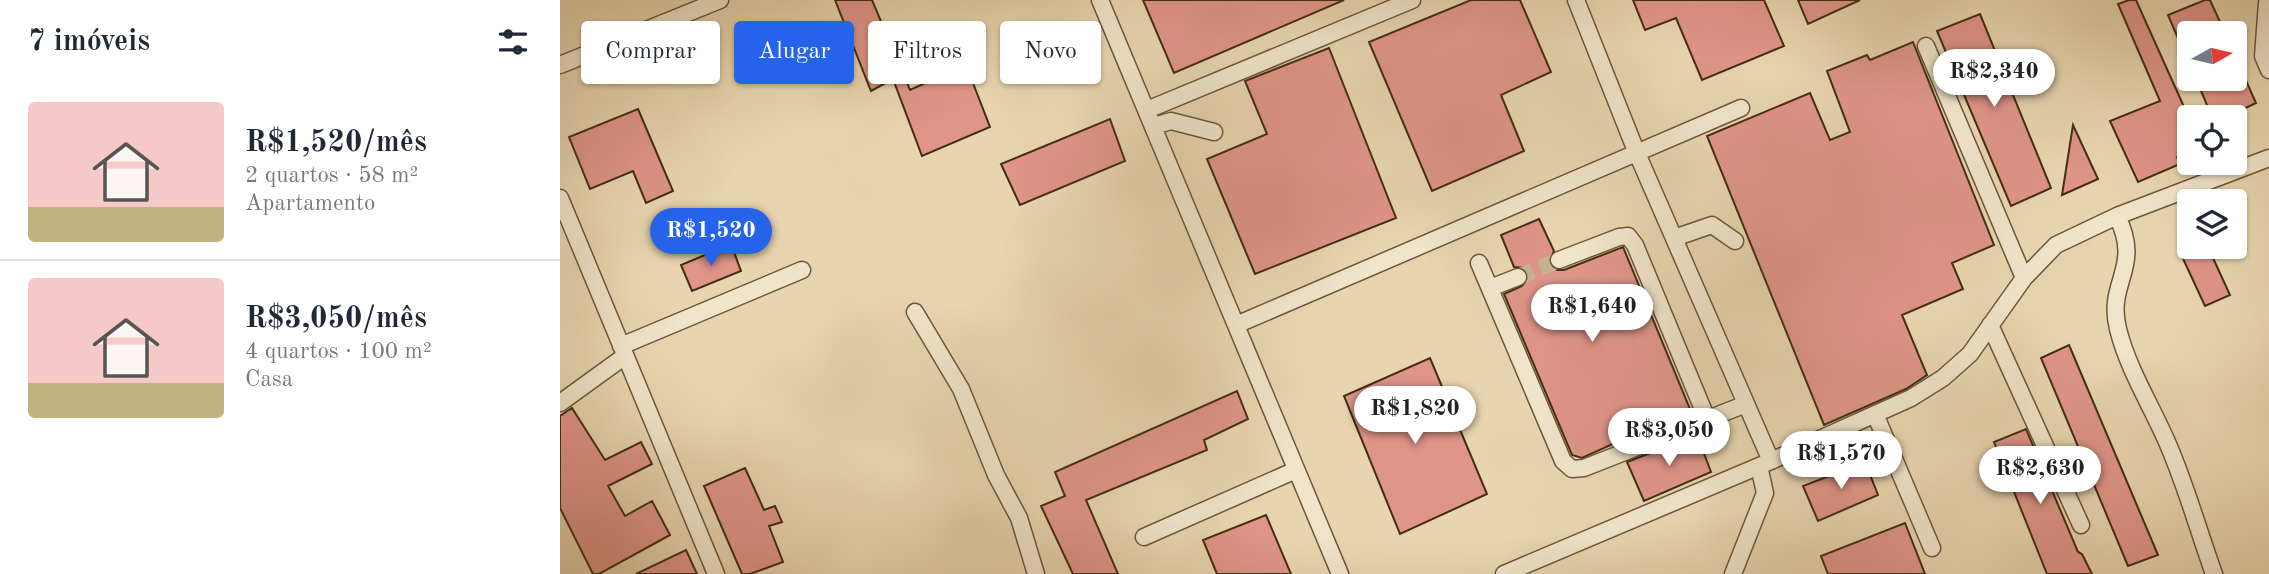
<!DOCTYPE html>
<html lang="pt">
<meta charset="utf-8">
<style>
:root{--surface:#fff;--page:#f6f6f7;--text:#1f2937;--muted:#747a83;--line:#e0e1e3;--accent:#2563eb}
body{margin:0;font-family:"Old Standard TT",serif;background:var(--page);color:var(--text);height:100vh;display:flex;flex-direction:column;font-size:26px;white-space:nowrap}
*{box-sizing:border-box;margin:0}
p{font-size:23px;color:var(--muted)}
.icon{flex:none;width:38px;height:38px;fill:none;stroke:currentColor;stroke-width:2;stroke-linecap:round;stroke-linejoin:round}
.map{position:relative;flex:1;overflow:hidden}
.panel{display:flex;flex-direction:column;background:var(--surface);width:560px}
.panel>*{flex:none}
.top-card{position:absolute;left:21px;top:21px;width:665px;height:63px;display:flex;gap:14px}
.needle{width:46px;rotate:82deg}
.fabs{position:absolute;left:1617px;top:21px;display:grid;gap:14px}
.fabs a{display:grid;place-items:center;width:70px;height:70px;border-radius:7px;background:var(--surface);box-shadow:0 2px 5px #0004;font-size:35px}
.price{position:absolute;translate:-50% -60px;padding:0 16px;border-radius:24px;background:#fff;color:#222;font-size:23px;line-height:46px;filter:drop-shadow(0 2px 4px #0008)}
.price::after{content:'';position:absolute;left:50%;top:42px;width:21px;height:16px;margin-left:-10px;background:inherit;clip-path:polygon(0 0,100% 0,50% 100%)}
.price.active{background:var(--accent);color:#fff}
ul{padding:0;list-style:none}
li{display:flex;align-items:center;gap:21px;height:175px;padding:0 28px}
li+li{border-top:2px solid var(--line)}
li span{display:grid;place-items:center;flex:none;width:196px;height:140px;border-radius:7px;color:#555}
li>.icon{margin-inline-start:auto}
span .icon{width:84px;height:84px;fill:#fffc;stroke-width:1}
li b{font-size:30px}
h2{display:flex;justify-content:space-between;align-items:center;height:84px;padding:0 28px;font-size:30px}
.chip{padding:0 24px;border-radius:7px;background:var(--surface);box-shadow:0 2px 5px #0004;font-size:24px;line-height:63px}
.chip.active{background:var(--accent);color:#fff}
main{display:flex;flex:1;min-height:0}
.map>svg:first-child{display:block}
</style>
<main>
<section class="panel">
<h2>7 imóveis<svg class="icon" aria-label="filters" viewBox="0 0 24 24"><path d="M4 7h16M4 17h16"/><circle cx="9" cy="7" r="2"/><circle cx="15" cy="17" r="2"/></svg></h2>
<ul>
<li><span style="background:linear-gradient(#f6c9c9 75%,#c2b280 0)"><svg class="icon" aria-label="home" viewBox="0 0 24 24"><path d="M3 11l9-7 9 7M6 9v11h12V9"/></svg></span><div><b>R$1,520/mês</b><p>2 quartos · 58 m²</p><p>Apartamento</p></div></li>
<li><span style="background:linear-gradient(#f6c9c9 75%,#c2b280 0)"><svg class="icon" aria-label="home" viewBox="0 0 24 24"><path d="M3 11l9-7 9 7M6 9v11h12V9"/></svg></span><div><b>R$3,050/mês</b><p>4 quartos · 100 m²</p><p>Casa</p></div></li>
</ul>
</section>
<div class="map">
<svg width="1709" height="574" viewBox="0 0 1709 574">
<rect width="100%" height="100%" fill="#e8d5af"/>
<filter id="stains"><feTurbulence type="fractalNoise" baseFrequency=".00286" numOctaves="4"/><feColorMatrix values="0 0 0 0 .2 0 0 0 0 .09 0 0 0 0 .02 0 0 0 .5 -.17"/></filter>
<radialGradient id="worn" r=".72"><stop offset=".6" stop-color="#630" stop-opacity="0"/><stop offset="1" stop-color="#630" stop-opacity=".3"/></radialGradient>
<path fill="#df9589" stroke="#442d13" stroke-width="2" d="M275,0H312L350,90L406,65L430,127L362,156L333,79L311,91Z
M583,0H784L614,73Z
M911,0H960L991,72L941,95L964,151L872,191L809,42Z
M1073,0H1204L1224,46L1142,80L1116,18L1085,30Z
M1238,0H1300L1248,24Z
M1569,0H1576L1629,118V150L1617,157L1620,164L1578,182L1550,121L1600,101L1558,4Z
M1645,0H1650L1665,33H1629V64L1608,15Z
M1420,14L1491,188L1451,206L1377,31Z
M1353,42L1434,245L1392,263L1403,289L1342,315L1367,375L1346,389L1264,425L1147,136L1250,93L1270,140L1290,132L1267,71L1307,55L1310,60Z
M769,48L836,218L695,274L647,159L707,134L685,81Z
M1675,56L1696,103L1667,117H1652L1636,79H1675Z
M78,109L113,191L86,203L73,171L30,189L9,137Z
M550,119L565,161L460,205L441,164Z
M1513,125L1538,179L1502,195Z
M979,219L994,251L989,263L997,270H1004L1063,247L1130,409L1022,458L1012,455L944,294L962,286L968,278L964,268L954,267L941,235Z
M171,244L181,271L132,291L121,265Z
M1624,247H1648L1670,295L1645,306L1619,250Z
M1509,345L1598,555L1568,566L1481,358Z
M870,358L927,494L840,534L784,396Z
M677,391L688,419L644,440L647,450L526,500L558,574H513L481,506L505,496L495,472Z
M12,408L45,460L81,442L92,464L48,486L65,516L92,501L110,535L39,574H33L0,508V416Z
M1466,429L1518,552L1522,554L1532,574H1487L1434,442Z
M1137,435L1151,472L1084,501L1067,462Z
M1305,462L1318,495L1258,521L1243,486Z
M185,468L204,510L215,506L222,522L209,526L223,562L190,574H182L144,486Z
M706,515L731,574H657L643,540Z
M1345,523L1365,574H1268L1261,556Z
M126,550L137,574H76Z"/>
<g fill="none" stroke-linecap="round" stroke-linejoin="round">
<path stroke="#c7b390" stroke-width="16" stroke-dasharray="16 8" stroke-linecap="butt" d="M958,277L999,260"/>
<g stroke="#6d573a" stroke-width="19">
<path id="minor" d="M540,0L780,574
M1016,0L1076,151L1211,461
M1707,3L1703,56L1709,70
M1366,46L1464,278
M0,65L160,0
M587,110L852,0
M594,126L611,121L654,132
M0,198L156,574
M1557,216C1583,269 1546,281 1558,329C1568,369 1591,405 1607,442C1626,485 1638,530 1654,574
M1114,238L1152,225L1175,241
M999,260L1059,237L1068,236L1075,245L1147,419
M919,263L1003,461L1012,469L1024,468L1186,404
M930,288L958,277
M355,312L401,389L436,475L459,518L476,574
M676,325L1181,108
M1430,325L1521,525
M61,346L242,270
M0,403L65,356
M1315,414L1372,548
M584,537L736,470
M944,574L1211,461L1351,398L1383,378L1410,354L1464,278L1496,245L1557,216L1709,158
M1173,574L1205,493L1199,466"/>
</g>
<use href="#minor" stroke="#f0e4cb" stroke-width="16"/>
</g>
<rect width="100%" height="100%" filter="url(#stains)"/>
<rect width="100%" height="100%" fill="url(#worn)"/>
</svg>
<div class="fabs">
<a><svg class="needle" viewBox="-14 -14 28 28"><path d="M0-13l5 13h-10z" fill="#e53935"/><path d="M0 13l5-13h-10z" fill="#747a83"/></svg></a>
<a><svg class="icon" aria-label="locate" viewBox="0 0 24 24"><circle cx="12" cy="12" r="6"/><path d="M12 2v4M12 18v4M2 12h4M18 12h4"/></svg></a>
<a><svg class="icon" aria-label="layers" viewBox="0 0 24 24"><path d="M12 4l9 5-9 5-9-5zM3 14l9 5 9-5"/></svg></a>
</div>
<b class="price" style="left:1434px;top:109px">R$2,340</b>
<b class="price active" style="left:151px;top:268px">R$1,520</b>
<b class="price" style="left:1032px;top:344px">R$1,640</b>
<b class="price" style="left:855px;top:446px">R$1,820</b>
<b class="price" style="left:1109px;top:468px">R$3,050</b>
<b class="price" style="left:1281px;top:491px">R$1,570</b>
<b class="price" style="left:1480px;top:506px">R$2,630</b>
<div class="top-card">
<a class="chip">Comprar</a>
<a class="chip active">Alugar</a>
<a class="chip">Filtros</a>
<a class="chip">Novo</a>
</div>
</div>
</main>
